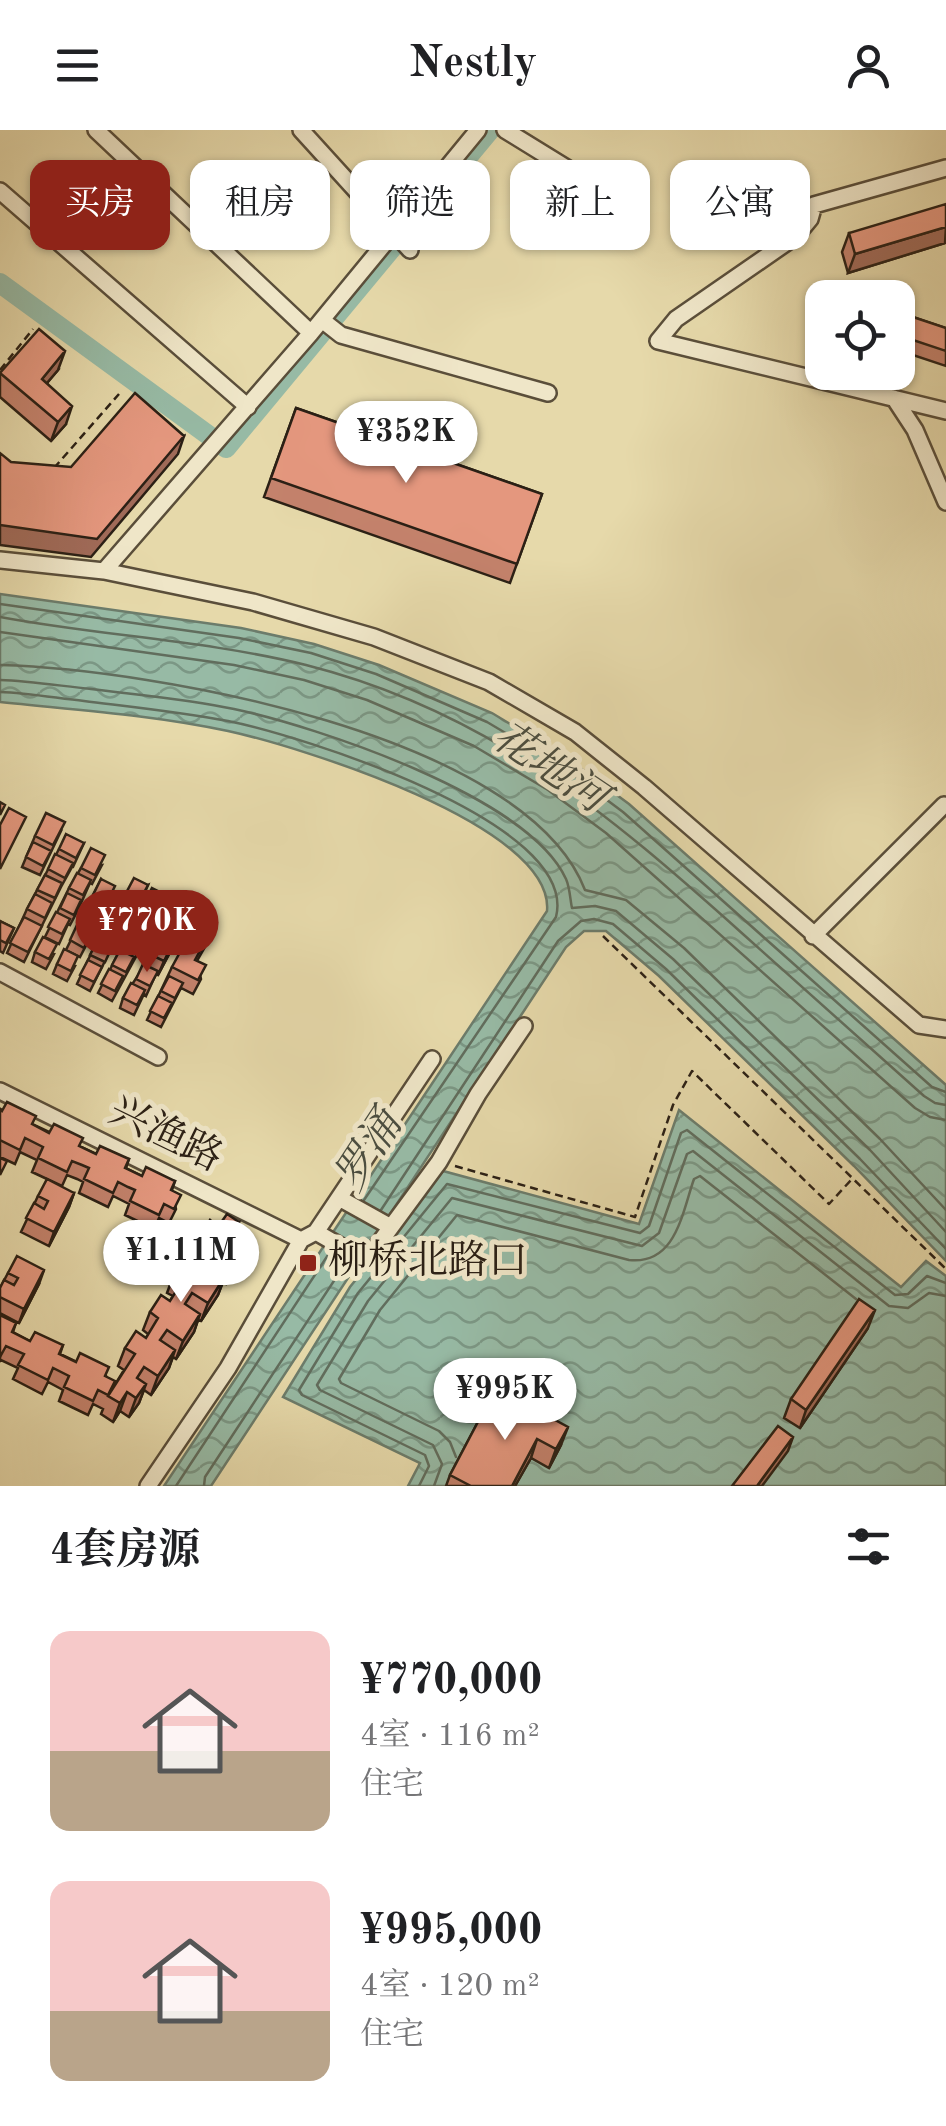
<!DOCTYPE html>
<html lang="zh">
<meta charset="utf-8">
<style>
:root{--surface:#fff;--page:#f2f2f2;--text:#202124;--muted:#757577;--accent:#8f2418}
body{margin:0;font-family:"Old Standard TT","Noto Serif SC",serif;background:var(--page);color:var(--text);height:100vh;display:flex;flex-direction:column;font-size:38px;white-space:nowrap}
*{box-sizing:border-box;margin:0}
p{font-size:32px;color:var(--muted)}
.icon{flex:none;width:55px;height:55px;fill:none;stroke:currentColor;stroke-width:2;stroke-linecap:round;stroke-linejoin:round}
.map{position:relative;height:1356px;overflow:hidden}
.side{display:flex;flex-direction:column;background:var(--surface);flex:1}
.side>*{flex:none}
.top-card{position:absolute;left:30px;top:30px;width:888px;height:90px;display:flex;gap:20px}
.buttons{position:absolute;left:805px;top:150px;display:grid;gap:20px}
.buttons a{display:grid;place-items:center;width:110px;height:110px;border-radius:20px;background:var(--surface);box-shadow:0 2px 8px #0004;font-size:50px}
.price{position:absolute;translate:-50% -85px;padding:0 22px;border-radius:35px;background:#fff;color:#222;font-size:32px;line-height:65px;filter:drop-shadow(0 2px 5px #0008)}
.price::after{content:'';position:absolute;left:50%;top:60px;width:30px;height:22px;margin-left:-15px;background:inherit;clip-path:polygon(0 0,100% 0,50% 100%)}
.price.on{background:var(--accent);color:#fff}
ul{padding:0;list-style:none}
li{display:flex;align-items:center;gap:30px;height:250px;padding:0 50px}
li span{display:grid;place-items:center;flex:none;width:280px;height:200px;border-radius:20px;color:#555}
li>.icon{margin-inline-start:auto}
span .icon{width:120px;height:120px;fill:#fffc;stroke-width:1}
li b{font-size:42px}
h2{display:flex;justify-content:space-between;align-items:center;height:120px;padding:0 50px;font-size:42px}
.pill{padding:0 35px;border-radius:20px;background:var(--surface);box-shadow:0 2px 8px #0004;font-size:35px;line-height:90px}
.pill.on{background:var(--accent);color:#fff}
header{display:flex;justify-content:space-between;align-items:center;height:130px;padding:0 50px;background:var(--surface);font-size:45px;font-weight:700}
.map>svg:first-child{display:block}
</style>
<header><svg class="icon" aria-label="menu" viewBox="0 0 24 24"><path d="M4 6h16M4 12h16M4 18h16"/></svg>Nestly<svg class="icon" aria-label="person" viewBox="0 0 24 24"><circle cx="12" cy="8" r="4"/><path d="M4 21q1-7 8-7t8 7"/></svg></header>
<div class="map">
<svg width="946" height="1356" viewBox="0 0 946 1356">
<defs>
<pattern id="water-waves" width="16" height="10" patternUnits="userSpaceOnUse" patternTransform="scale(2.5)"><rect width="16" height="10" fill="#97baa5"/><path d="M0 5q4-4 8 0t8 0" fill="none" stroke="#7b9785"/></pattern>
</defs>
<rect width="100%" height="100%" fill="#e6d9aa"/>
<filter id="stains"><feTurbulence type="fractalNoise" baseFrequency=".002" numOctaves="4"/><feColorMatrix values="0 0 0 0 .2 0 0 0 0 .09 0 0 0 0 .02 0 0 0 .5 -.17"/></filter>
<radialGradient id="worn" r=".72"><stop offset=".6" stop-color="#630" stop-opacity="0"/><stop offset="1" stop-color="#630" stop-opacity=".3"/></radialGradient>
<path fill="url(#water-waves)" stroke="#6c7c6b" stroke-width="2.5" d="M0,464L241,498L314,514L379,535L492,583L568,629L629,674L946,955V1131L854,1036L659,846L606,801H584L566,817L211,1356H164L547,781C555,695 297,616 228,601C154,585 76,580 0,572Z
M679,980L901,1157L926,1131L946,1146V1356H408L420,1333L283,1267L350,1157L443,1041L639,1094Z"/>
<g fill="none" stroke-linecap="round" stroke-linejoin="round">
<path stroke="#616d5d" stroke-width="2.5" d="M0,474L239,508L311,523L376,544L487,592L563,637L623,682L932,957L946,962
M0,487C101,506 205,510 306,535C488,581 608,683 744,805C804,859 864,913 924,966L935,973L946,975
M0,502L234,535L304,550L367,570L474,616L548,660L606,703L915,978L930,987L946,990
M0,535C151,539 525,604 585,760L626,770L684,818L880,1009L946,1080
M0,550C30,551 61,556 91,559C139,565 187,569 234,579C318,597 529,667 566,749C570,758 570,769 572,778L595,776L616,781L673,829L870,1020L946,1102
M0,562C28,563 56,568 84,571C132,577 180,582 228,591C298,605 580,692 556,787L364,1070
M381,1080L558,811L581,791L594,789L613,794L666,839L860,1029L946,1119
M456,1327L450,1312L439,1301L341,1253L339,1249L380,1180L457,1085L629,1130C676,1135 682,1083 694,1049L700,1046L856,1169
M176,1356L330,1122
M204,1356L205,1347L347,1131
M419,1356L429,1336L425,1325L302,1265L299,1260L358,1163L447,1054L640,1103L649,1096L681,1003L687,1000L895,1165L908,1164L927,1146L946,1153
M434,1356L442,1334L433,1315L320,1260L317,1255L368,1171L452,1068L642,1116L659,1103L687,1024L693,1021L889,1176L908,1178L929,1163L946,1166"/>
<path stroke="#97baa5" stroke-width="20" d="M0,153L226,318L490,0"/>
<g stroke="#5a4e3a" stroke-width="20">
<path id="minor" d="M96,0L311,203
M301,0L410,120
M505,0L625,74L636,92
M946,38L814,75L810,89L796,106L676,189L658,211L946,281
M0,61L248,277
M322,190L341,205L548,263
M894,268L915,300L946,372
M0,430L104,441L253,472L374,507L489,552L575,602L644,657L919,895L946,899
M104,441L311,203L478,0
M813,806L944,675
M0,842L158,927
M0,961L301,1110
M339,1068L391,1097
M316,1102L366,1131L439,1032L478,964L524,896
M148,1356L228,1238L301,1110L316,1102L432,929"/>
</g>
<path stroke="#2b2015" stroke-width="2.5" stroke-dasharray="8 5" stroke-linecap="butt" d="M0,240L33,199
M54,338L119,264
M603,806L946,1139
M455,1036L635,1087L673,975L692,941L829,1074L852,1049"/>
<use href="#minor" stroke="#efe6c8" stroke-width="15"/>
</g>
<path fill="#c4826c" stroke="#2b2015" stroke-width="2.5" d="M849,103L945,113L848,143L842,122Z
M898,182L946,198V236L898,220Z
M58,240L47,253L66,294L51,311L0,267V243Z
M296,278L542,364L510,453L264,367Z
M61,701L40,745L22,737L35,706Z
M84,713L73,737H72L61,757L24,832L7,823L27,779L59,719Z
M102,735L92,754L90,753L78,780L70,795L68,794L59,814L45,807L69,758L81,738Z
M101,749L112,765L80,827L66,820Z
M148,755L136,782L122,774L125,765Z
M166,765L152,797L112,871L98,863L143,775Z
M187,790L158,845L156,844L146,866L144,864L134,885L120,878L123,868L145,835L149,824Z
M0,791L14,798L3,823L0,821Z
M123,795L90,861L77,854L100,804Z
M213,803L197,831L201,849L193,864L181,858L161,897L147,890L172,837Z
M35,822L54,824L46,839L32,832Z
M57,834L75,836L67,851L53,844Z
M0,979L96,1024L129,1029L126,1038L142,1046L175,1051L172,1060L176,1079L169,1093L159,1088L154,1099L125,1085L129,1074L113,1066L108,1077L79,1063L83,1052L77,1049L67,1045L62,1056L32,1042L37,1030L20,1022L15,1034L0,1027Z
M74,1063L69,1077L49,1116L21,1102L38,1066Z
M239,1092L236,1100L250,1109L243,1127L226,1154L223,1152L218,1165L201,1191L198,1190L194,1202L176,1229L173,1227L169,1238L151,1265L144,1260L139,1273L129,1287L120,1281L113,1292L101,1284L103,1279L93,1274L88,1285L59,1271L63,1260L48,1252L42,1264L13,1249L18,1238L1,1230L0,1231V1185L16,1193L13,1202L30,1211L63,1215L60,1224L106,1246L113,1258L124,1240L118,1236L125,1218L146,1208L148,1204L143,1200L150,1182L170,1171L173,1166L167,1163L174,1144L194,1133L197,1129L192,1126L199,1107L218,1097Z
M8,1143L39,1154L19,1193L0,1183V1158Z
M868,1198L800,1298L784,1288L791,1269Z
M490,1269L561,1315L549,1338L531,1328L515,1356H446L450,1345Z"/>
<path fill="#a06a58" stroke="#2b2015" stroke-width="2.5" d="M946,97L945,113L848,143L855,124Z
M65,221L58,240L35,267L42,249Z
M72,276L66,294L51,311L58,292Z
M184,306L178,324L91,427L0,415V395Z
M181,797L176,811L158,845L164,831Z
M74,1063L69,1077L49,1116L54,1102Z
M250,1109L243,1127L226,1154L233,1136Z
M44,1140L39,1154L19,1193L24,1179Z
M225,1146L218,1165L201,1191L208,1173Z
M875,1180L868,1198L800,1298L806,1280Z
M200,1184L194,1202L176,1229L183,1211Z
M175,1220L169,1238L151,1265L158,1246Z
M146,1254L139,1273L129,1287L136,1268Z
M127,1262L120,1281L113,1292L120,1273Z
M568,1297L561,1315L549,1338L556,1319Z
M793,1307L788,1321L762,1356H757Z
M537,1309L531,1328L515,1356H512Z"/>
<path fill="#e4977e" stroke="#2b2015" stroke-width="2.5" d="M946,74V97L855,124L849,103Z
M898,182L946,198V221L898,205Z
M39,199L65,221L42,249L72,276L58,292L0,243Z
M135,263L184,306L97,409L0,395V323L11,332L71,337Z
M296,278L542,364L517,434L271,348Z
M0,672L5,675L0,685Z
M9,678L26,687L0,739V695Z
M46,683L65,692L53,715L35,706Z
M66,704L84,713L76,728L59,719Z
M33,712L51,721L43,736L26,727Z
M91,718L105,725L95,745L81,738Z
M55,724L73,733L65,748L48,739Z
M77,743L91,750L83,765L69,758Z
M45,745L62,753L55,768L37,760Z
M134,748L148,755L139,772L125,765Z
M101,749L115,756L105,776L91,769Z
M152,758L166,765L157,782L143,775Z
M67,763L81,770L74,785L60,778Z
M35,764L52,773L45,788L27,779Z
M177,774L190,781L181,798L168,791Z
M89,775L103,782L94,799L80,792Z
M141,780L155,788L146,805L132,797Z
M56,782L70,789L62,804L48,797Z
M202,786L216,793L207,810L193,803Z
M24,787L42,796L28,822L10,813Z
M109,787L123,795L114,812L100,804Z
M167,790L181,797L164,831L149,824Z
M0,791L14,798L6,813L0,810Z
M77,795L91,803L84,818L70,810Z
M130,801L144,808L136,823L122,816Z
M191,802L206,810L195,830L206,835L198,850L172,837Z
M43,807L57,814L49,829L35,822Z
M98,810L112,817L105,832L90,825Z
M64,819L78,826L71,841L57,834Z
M120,820L134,827L126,842L112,835Z
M88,830L102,837L94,852L80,845Z
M143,834L158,841L150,856L136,849Z
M109,839L123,846L115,861L101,854Z
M169,846L183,853L175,868L161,861Z
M131,853L145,860L137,875L123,868Z
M158,866L172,873L164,888L150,881Z
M7,972L36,986L32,994L49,1003L54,994L83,1008L79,1016L96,1024L100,1016L129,1029L125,1038L142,1046L146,1037L175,1051L171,1060L181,1065L174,1079L164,1074L159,1085L130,1071L135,1060L128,1057L118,1052L113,1063L84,1049L89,1038L82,1035L72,1031L67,1042L38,1028L43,1017L25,1008L20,1020L0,1010V979L2,981Z
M0,1028L7,1031L0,1045Z
M47,1049L74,1063L54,1102L26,1088L34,1073L44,1079L48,1071L38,1066Z
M227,1084L239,1092L234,1099L250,1109L233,1136L217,1126L210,1136L225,1146L208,1173L192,1163L185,1174L200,1184L183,1211L167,1200L160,1210L175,1220L158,1246L144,1237L137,1248L146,1254L136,1268L127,1262L120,1273L108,1266L135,1224L125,1218L136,1201L146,1208L158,1188L150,1182L161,1165L170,1171L183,1150L174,1144L185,1128L194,1133L208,1113L199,1107L210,1090L218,1097Z
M17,1126L44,1140L24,1179L0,1167V1158L4,1150L14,1155L18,1148L8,1143Z
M859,1169L875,1180L806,1280L791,1269Z
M0,1185L16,1193L12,1202L30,1211L35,1202L63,1215L59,1224L76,1232L80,1223L109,1237L105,1246L115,1251L108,1265L98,1260L93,1271L64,1257L69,1246L53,1238L48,1250L18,1235L24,1224L6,1216L0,1227Z
M490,1269L501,1275L514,1269L520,1271L568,1297L556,1319L537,1309L512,1356H471L450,1345Z
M778,1296L793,1307L757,1356H732Z"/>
<rect fill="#8f2418" stroke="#efe6c8" stroke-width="4" x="298" y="1123" width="20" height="20" rx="5"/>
<g text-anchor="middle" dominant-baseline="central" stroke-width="10" stroke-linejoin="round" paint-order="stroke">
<g font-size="40" fill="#2b2015" stroke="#efe6c8">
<text transform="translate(165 1006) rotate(26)">兴渔路</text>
</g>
<g font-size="40" fill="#2b2015" stroke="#efe6c8" text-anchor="start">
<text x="328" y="1133">柳桥北路口</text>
</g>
<g font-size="42" font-style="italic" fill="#4b4e40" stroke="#efe6c8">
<text transform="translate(549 639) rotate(34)">花地河</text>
<text transform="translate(370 1022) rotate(-57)">罗涌</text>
</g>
</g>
<rect width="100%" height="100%" filter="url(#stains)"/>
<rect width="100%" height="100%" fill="url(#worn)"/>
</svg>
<div class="buttons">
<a><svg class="icon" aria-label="locate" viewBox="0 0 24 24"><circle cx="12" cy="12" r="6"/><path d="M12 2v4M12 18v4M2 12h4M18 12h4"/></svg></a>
</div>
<b class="price" style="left:406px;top:356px">¥352K</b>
<b class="price on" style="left:147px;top:845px">¥770K</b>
<b class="price" style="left:181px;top:1175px">¥1.11M</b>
<b class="price" style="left:505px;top:1313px">¥995K</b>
<div class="top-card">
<a class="pill on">买房</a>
<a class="pill">租房</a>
<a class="pill">筛选</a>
<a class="pill">新上</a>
<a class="pill">公寓</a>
</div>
</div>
<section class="side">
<h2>4套房源<svg class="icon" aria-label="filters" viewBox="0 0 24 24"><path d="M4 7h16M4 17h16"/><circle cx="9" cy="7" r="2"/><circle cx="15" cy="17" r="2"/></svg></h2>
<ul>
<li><span style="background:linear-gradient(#f6c9c9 60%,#b9a48a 0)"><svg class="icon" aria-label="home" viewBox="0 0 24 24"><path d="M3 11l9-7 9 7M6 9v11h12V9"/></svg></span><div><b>¥770,000</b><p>4室 · 116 m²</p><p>住宅</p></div></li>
<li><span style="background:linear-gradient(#f6c9c9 65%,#b9a48a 0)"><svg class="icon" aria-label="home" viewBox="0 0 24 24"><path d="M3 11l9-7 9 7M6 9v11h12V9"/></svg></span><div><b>¥995,000</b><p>4室 · 120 m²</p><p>住宅</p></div></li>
</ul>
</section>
